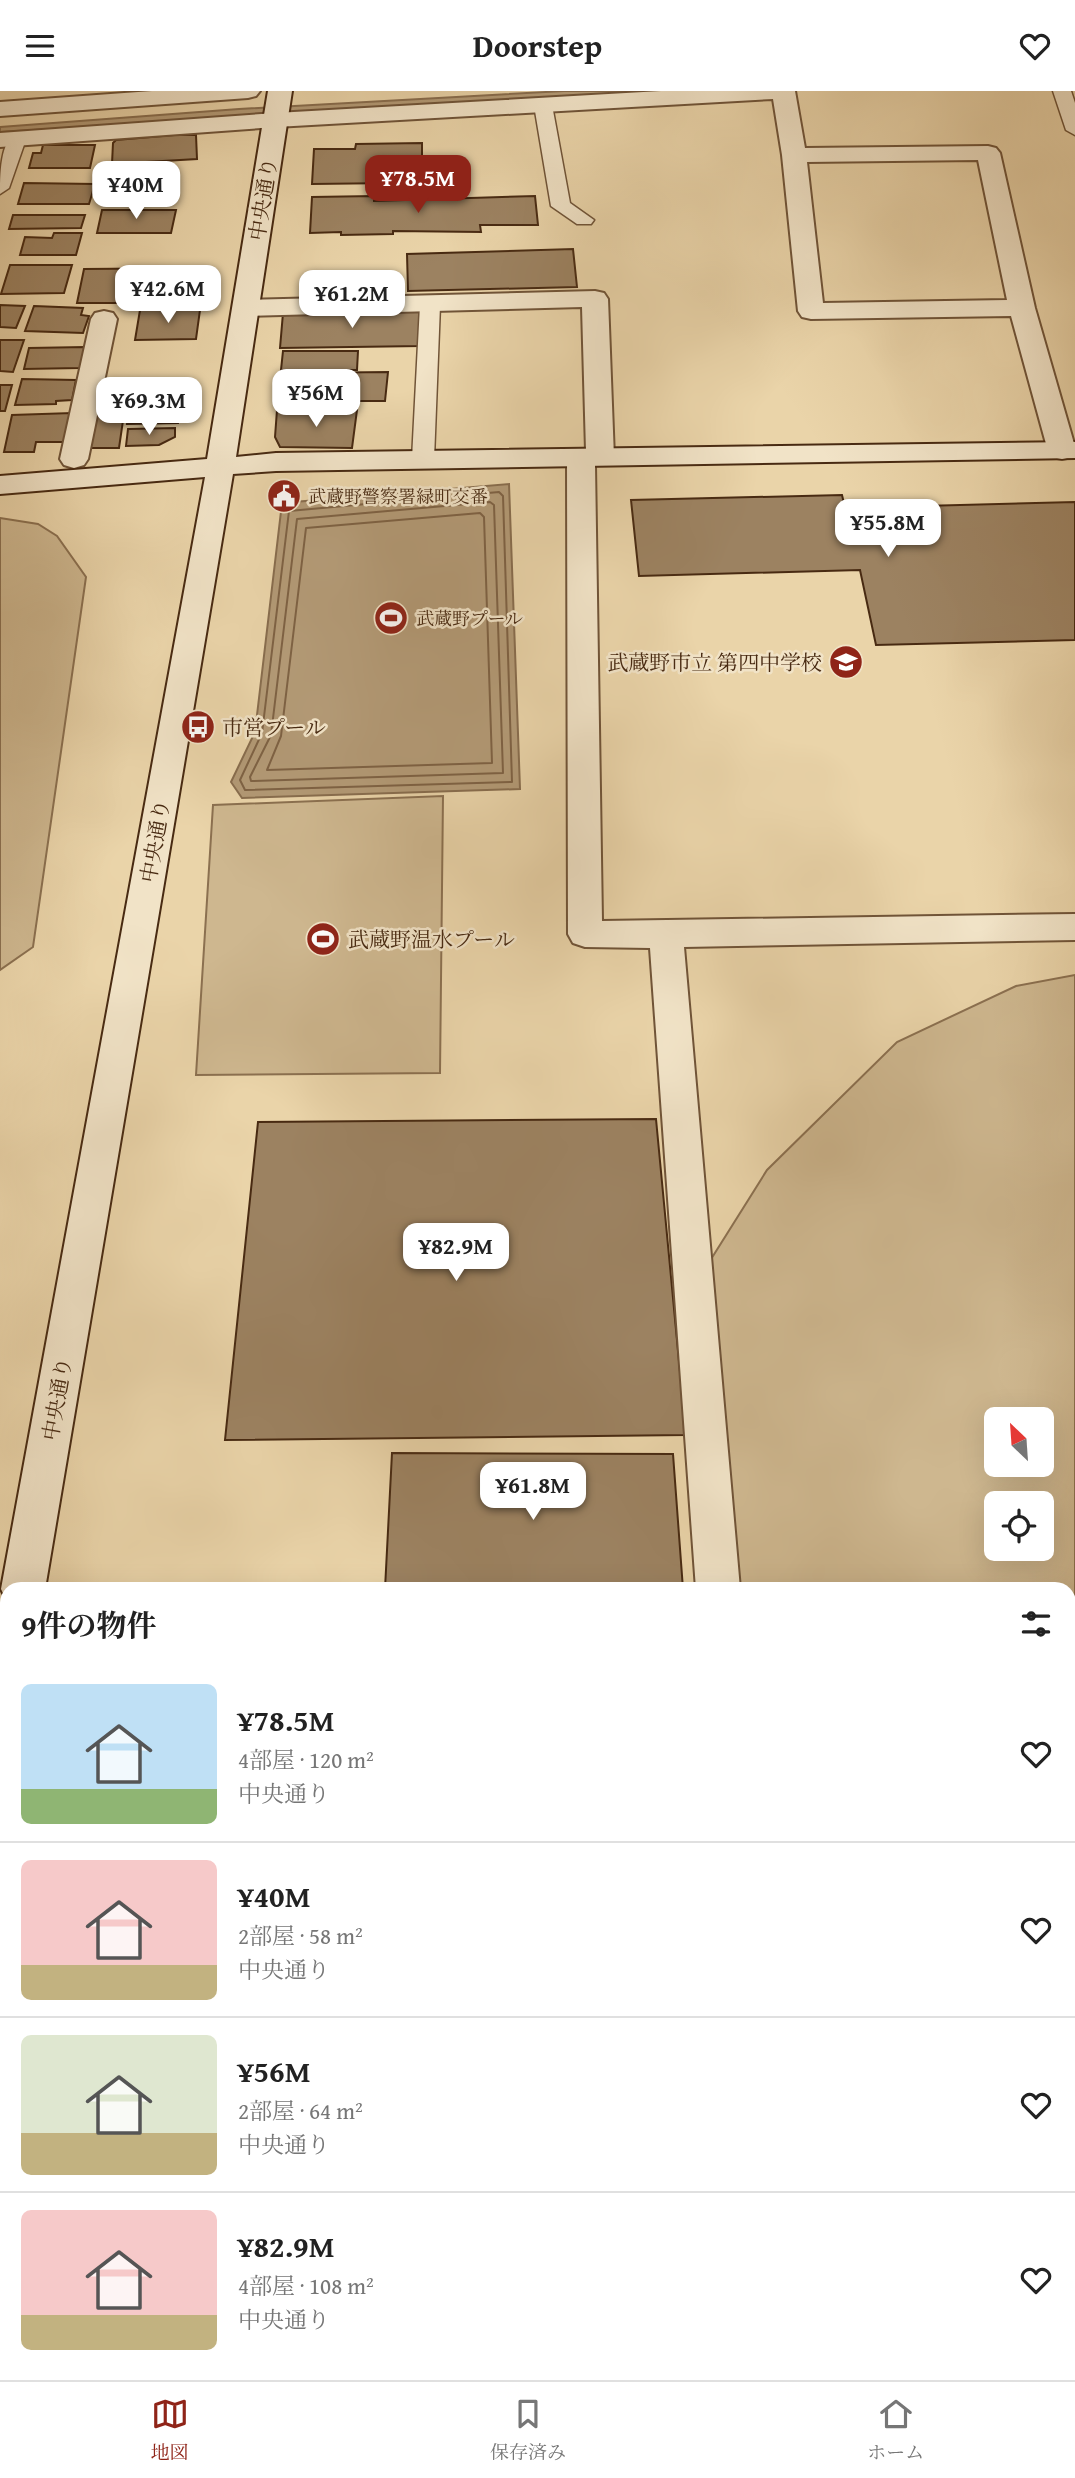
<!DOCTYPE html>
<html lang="ja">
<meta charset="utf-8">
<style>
:root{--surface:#fff;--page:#f6f6f6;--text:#222;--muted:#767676;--line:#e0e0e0;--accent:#8f2418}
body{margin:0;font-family:"Gentium Book Plus","Noto Serif JP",serif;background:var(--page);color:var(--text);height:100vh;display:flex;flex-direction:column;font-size:26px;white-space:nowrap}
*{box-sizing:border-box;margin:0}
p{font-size:23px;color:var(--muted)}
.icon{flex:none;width:38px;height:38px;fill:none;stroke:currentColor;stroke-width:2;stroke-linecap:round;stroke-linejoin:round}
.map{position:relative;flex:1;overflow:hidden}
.drawer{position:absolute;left:0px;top:1491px;width:1076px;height:798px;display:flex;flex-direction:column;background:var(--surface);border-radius:21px 21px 0 0;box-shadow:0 7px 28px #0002}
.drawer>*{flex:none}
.needle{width:46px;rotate:335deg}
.controls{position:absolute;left:984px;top:1316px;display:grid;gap:14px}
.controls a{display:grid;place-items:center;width:70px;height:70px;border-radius:10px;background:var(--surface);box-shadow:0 7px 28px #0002;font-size:35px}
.price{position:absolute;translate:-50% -60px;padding:0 16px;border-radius:14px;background:#fff;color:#222;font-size:23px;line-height:46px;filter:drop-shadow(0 2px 4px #0008)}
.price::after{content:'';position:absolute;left:50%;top:42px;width:21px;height:16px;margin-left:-10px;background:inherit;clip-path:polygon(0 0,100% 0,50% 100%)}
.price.selected{background:var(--accent);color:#fff}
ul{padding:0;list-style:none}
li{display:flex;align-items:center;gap:21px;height:175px;padding:0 21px}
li+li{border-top:2px solid var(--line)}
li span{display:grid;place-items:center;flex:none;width:196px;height:140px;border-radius:10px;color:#555}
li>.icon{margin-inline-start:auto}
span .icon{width:84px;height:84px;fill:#fffc;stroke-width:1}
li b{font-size:30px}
h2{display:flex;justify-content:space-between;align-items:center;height:84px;padding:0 21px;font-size:30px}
header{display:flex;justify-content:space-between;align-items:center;height:91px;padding:0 21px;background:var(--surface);font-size:32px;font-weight:800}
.tabs{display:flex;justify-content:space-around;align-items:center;height:98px;border-top:2px solid var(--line);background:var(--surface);font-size:19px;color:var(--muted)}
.tabs a{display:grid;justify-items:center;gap:4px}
.tabs .selected{color:var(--accent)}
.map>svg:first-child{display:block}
</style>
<header><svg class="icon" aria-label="menu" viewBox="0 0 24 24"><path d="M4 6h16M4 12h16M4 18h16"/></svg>Doorstep<svg class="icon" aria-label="heart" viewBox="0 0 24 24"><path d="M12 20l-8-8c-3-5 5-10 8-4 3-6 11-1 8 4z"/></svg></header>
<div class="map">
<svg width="1075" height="2289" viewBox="0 0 1075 2289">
<rect width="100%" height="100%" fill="#ead4a9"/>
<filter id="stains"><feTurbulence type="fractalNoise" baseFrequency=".00286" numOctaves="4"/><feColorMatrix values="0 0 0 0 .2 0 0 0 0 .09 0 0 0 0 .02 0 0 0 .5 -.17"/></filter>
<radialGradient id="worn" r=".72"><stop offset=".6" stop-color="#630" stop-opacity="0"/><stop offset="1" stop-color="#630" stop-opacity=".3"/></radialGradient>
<path fill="#ceb78f" stroke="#8b7050" stroke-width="2" fill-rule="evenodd" d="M0,427L38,433L57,445L86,486L33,856L0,879Z
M443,705L440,982L196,984L213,714Z
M1075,884V2289H800V2282H1069V1498H735L708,1173L767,1079L897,951L1016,895ZM996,1328H1041V1374H996ZM996,1412H1041V1458H996Z"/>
<path fill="#b39a76" stroke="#886d4e" stroke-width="2" d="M564,0H674L0,41V36L239,18Z
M509,393L520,698L242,707L231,691L255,641L282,412Z"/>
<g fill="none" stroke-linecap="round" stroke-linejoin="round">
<path stroke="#7e6244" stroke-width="2" d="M499,401L503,405L512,691L245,699L240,689L262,642L289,420Z
M490,411L494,414L503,682L251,690L250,686L271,644L297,428Z
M480,422L484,426L492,672L267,679L281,645L306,437Z"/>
</g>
<path fill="#9c8261" stroke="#482a12" stroke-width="2" d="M174,44H196L197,68L112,73L113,52L116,49Z
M422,52V98H394V92L312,93L314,58H355L356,53Z
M43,54H95L90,77H29L33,62H41Z
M24,92L95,93L89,113H18Z
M374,105V110L535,105L538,134H480L481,141L393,140V143L341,144V141L310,142L312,106Z
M102,119H176L171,142H97Z
M13,124H85L81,137L9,138Z
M54,142H82L76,164H20L25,146L52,147Z
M573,158L577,196L408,200L407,163Z
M10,174H72L64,202L1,203Z
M205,177L199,212H77L84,178Z
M0,214L25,215L16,237L0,236Z
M34,215L83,217L81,224L89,225L83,242L25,240Z
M140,219H200L196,248L135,249Z
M422,220L421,255L280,257L283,222Z
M0,249H24L13,281L0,280Z
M85,256L80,277L24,278L29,257Z
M283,260H358L357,279H281Z
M388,281L385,310H295L299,282Z
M143,287H186L183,308H135Z
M22,288L76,289L72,309L56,310V313L15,314Z
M0,294H12L5,320H0Z
M98,309H126L119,357H90Z
M130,314H181L178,332L127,333Z
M277,319H357L352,357L280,356L275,346Z
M72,322L65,351H36L34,361H4L12,324Z
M175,337V346L159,354L126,355L128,338Z
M842,404L845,417L1075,411V549L876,554L860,479L639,485L631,409Z
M656,1028L686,1344L225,1349L258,1031Z
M392,1362L673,1363L683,1498H385Z
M389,2282H750V2289H388Z"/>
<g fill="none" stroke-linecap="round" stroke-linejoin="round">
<g stroke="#705438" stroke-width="3">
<path id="lane" d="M1053,0H1071L1075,12V44L1066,39Z
M543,9L552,14L570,112L594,129L591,133H577L551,115L534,14Z
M17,42L26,48L9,97L0,103C0,86 0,48 17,42Z
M430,208L437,210L440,214L434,368L431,373H415L412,368L420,214L423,210Z"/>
</g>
<g stroke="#705438" stroke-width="4">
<path id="street" d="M152,0H260L256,5L248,7L0,25V11Z
M661,0H795L805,57L988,55L996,57L1000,62L1035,217L1075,356L1072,366L1062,368L1052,366L1048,360L1011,225L811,228L802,226L798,220L782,64L773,8L276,36L0,56V42L276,22ZM978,69L1007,209L823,212L807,71Z
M595,200L604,202L608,208L614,367L610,373L595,374L602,830L1075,823V849L684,856L740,1498H696L650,857L585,856L573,852L568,843L567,367L571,361L586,360L582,216L246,225L237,223L233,217L237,211L246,209Z
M104,220L113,222L117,228L88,368L84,374L74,377L64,374L60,368L91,228L95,222Z
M752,2282H806L807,2289H753Z"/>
</g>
<g stroke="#482a12" stroke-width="4">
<path id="secondary" d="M268,0H292L236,366L276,362L1075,351V367L276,380L233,383L45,1498H7V1511L1,1498L205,386L0,403V385L207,368Z
M7,1570V1656L0,1659V1572Z"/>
</g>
<use href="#lane" fill="#f1e3c7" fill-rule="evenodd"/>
<use href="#street" fill="#f1e3c7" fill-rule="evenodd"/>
<use href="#secondary" fill="#f1e3c7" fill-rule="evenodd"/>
</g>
<defs>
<g id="civic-disc" transform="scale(1.75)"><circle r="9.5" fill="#8f2418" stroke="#f1e3c7"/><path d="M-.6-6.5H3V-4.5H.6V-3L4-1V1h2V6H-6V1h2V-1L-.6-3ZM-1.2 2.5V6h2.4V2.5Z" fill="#fff"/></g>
<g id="stadium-disc" transform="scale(1.75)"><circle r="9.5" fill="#8f2418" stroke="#f1e3c7"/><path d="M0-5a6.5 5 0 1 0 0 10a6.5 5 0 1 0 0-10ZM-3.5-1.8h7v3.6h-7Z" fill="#fff"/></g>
<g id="school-disc" transform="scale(1.75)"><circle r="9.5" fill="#8f2418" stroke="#f1e3c7"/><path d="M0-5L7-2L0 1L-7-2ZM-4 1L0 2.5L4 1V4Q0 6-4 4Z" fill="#fff"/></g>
<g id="bus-disc" transform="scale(1.75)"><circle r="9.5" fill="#8f2418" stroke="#f1e3c7"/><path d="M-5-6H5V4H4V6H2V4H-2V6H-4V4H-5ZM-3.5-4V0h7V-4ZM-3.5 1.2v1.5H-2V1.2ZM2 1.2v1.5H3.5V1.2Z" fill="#fff"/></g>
</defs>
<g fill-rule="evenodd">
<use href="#civic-disc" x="284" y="405"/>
<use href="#stadium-disc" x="391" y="527"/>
<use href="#school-disc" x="846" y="571"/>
<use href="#bus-disc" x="198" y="636"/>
<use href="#stadium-disc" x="323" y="848"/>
</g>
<g text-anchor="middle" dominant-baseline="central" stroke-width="5" stroke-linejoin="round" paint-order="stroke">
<g font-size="18" fill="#482a12" stroke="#f1e3c7" text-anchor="start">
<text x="308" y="405">武蔵野警察署緑町交番</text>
<text x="416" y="527">武蔵野プール</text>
</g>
<g font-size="21" fill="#482a12" stroke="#f1e3c7">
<text transform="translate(263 108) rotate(-81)">中央通り</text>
<text transform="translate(155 750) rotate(-80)">中央通り</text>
<text transform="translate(57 1308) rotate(-80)">中央通り</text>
</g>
<g font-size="21" fill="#482a12" stroke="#f1e3c7" text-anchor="start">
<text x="822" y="571" text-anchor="end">武蔵野市立 第四中学校</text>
<text x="222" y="636">市営プール</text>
<text x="348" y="848">武蔵野温水プール</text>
</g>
</g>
<rect width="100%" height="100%" filter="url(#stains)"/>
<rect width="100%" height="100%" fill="url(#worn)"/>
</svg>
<div class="controls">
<a><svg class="needle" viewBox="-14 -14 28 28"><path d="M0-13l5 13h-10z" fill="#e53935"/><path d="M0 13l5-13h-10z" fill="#767676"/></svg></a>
<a><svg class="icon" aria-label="locate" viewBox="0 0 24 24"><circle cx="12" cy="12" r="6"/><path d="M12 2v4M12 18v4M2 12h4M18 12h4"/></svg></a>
</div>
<b class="price selected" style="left:418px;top:124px">¥78.5M</b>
<b class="price" style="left:136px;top:130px">¥40M</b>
<b class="price" style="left:168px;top:234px">¥42.6M</b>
<b class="price" style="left:352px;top:239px">¥61.2M</b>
<b class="price" style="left:316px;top:338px">¥56M</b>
<b class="price" style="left:149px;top:346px">¥69.3M</b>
<b class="price" style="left:888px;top:468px">¥55.8M</b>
<b class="price" style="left:456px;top:1192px">¥82.9M</b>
<b class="price" style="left:533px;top:1431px">¥61.8M</b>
<section class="drawer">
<h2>9件の物件<svg class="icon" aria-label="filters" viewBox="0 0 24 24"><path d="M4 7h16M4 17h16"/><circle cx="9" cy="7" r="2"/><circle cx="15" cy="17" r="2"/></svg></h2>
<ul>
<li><span style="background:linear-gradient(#bfe0f5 75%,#8fb573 0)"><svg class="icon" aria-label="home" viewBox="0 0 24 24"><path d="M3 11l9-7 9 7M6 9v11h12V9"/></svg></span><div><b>¥78.5M</b><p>4部屋 · 120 m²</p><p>中央通り</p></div><svg class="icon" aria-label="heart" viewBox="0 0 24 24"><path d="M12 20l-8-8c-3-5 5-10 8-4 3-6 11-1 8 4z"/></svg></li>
<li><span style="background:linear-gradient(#f6c9c9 75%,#c2b280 0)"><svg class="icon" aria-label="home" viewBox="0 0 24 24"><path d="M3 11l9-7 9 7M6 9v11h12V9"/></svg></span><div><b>¥40M</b><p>2部屋 · 58 m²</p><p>中央通り</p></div><svg class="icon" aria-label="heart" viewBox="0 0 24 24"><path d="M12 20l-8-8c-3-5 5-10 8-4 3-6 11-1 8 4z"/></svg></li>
<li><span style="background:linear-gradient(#dfe7d0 70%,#c2b280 0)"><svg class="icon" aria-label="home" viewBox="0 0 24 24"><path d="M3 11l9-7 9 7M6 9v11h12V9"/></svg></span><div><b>¥56M</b><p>2部屋 · 64 m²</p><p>中央通り</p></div><svg class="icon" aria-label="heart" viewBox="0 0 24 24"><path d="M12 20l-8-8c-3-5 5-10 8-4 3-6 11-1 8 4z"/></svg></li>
<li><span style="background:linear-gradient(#f6c9c9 75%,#c2b280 0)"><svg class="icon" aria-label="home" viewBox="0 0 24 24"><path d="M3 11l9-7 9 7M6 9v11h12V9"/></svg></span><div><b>¥82.9M</b><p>4部屋 · 108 m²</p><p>中央通り</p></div><svg class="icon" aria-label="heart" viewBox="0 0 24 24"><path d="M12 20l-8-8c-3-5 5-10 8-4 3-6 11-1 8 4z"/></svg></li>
</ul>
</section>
</div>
<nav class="tabs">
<a class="selected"><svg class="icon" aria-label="map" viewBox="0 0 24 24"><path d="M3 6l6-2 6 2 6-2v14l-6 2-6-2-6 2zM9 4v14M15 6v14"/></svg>地図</a>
<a><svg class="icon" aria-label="saved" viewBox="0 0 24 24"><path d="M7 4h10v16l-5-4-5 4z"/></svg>保存済み</a>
<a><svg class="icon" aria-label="home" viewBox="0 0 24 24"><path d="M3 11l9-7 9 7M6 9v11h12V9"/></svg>ホーム</a>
</nav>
